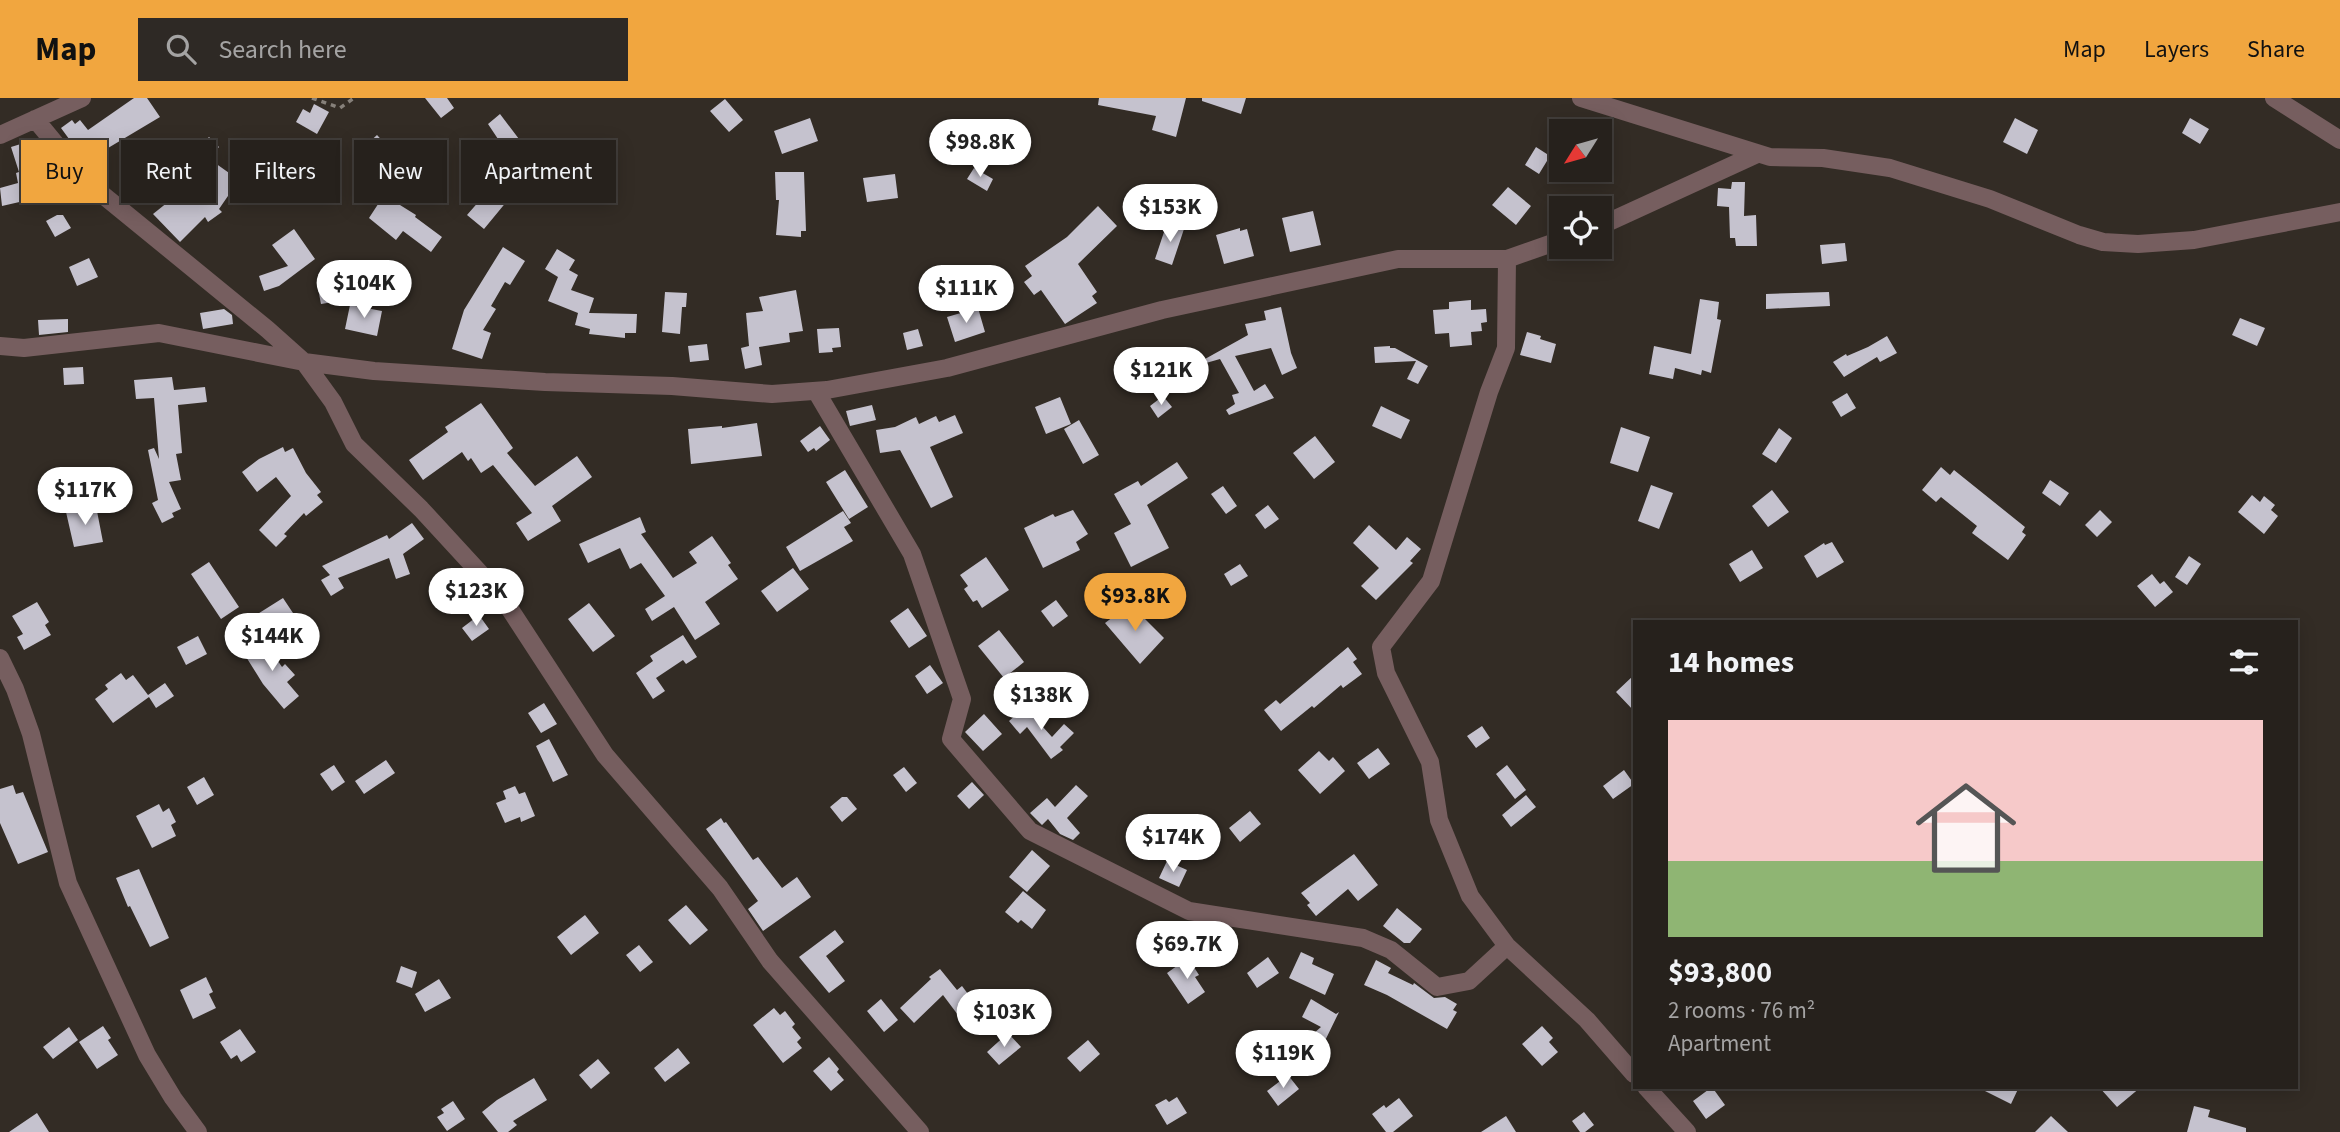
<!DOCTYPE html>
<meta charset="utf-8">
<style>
:root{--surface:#26211c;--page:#2e2925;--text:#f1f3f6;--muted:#a4a3a3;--line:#423e3b;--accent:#f1a63f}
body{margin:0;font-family:"Source Sans 3",sans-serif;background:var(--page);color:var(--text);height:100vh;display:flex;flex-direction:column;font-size:26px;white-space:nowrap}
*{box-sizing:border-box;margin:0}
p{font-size:23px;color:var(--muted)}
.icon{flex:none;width:38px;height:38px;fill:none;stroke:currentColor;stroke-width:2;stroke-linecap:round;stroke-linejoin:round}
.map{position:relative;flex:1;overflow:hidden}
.drawer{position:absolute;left:1633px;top:522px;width:665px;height:469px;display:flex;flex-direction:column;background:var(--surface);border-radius:0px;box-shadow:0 4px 18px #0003,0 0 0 2px var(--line)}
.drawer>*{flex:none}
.top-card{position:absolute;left:21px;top:42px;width:665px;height:63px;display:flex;gap:14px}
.needle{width:46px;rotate:233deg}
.fabs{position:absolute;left:1549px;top:21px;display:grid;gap:14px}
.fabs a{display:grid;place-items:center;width:63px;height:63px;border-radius:0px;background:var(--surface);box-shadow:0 4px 18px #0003,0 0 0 2px var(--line);font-size:35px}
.price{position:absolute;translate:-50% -60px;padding:0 16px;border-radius:24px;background:#fff;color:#222;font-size:23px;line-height:46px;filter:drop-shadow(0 2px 4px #0008)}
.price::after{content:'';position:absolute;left:50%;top:42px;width:21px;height:16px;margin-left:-10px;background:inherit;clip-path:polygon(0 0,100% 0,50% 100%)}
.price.active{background:var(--accent);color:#111}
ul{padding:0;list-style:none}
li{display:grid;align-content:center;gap:14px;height:371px;padding:0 35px}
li+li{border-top:2px solid var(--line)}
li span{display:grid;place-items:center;height:217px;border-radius:0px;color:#555}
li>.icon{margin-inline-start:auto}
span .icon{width:126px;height:126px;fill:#fffc;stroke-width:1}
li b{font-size:30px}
h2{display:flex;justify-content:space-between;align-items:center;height:84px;padding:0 35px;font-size:30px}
.pill{padding:0 24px;border-radius:0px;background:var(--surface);box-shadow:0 4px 18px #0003,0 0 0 2px var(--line);font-size:24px;line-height:63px}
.pill.active{background:var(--accent);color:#111}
header{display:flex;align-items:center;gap:42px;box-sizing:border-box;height:98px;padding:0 35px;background:var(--accent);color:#111}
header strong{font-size:33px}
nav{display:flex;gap:38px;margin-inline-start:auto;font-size:24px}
.search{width:490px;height:63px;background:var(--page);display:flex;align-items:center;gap:18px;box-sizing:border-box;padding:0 24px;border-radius:0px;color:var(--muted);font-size:26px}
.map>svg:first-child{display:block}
</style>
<header>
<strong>Map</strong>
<div class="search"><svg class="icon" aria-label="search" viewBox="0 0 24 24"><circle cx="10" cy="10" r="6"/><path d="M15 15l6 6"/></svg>Search here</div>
<nav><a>Map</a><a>Layers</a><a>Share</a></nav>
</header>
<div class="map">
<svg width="2340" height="1034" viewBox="0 0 2340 1034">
<rect width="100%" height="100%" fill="#332c25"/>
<path fill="#c5c2ce" d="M134,0H147L160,19L98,56L95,52L83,60L61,30L72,22L75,26L80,22L88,32Z
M425,0H447L454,10L441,20Z
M1099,0H1186L1176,39L1152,32L1156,18L1098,7Z
M1202,0H1246L1241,16L1202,3Z
M725,1L743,22L729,34L710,13Z
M314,6L329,14L317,36L296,24L303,11L310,15Z
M500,16L522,45L508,56L488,26Z
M810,20L818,43L782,56L774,33Z
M2015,20L2038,32L2027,56L2003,44Z
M2190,20L2209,31L2200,46L2182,35Z
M377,37L402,64L390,75L365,48Z
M209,39L219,49L208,60L239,82L219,111L222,114L208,124L205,119L180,144L153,116L178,96L171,87L197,66L190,58Z
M37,41L50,82L46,83L50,97L2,108L0,90L18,85L16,75L19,74L11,49Z
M1536,49L1550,58L1539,76L1525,67Z
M519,52L535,64L521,86L484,131L467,117L508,70L506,69Z
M416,63L440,84L429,100L403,78Z
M974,70L993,81L987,93L967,81Z
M775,74H804L806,133H801V139L776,137L779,102H776Z
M895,76L898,100L867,104L863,80Z
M1732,84H1745L1744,118L1756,117L1757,148H1736L1735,140H1730L1729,109L1717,108L1718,90L1731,91Z
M1508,89L1531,108L1516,127L1492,107Z
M384,97L416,117L415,119L442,139L431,154L403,133L396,142L369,120Z
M1098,108L1117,128L1078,166L1097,194L1092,198L1097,205L1065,226L1041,192L1034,197L1024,184L1032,178L1025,168L1067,139Z
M1313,113L1321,147L1290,154L1282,120Z
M57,117H63L71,130L55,139L46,123Z
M1167,125L1184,131L1172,167L1155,161Z
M1240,130V133L1247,131L1254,158L1224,166L1216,137Z
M294,131L315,161L279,188L264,193L259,178L288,168L272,147Z
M1845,145L1847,163L1822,166L1820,147Z
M503,149L525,163L510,187L505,184L491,208L496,211L483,232L491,235L482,261L452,251L464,212Z
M557,151L575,162L569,172L578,177L571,192L594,200L589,215L637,216L636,235H625V240L589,236L590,231L575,227L578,215L548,203L558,179L545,171Z
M89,160L98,179L77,188L69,169Z
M340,178L345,202L321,206L317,185L324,181Z
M796,192L803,233L789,235L790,244L759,249L762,267L745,271L741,250L749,248L746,215L763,213L759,199Z
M665,194L687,195L686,209H682L680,236L662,234Z
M1829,194L1830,208L1766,211V196Z
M1700,201L1719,204L1717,221L1721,222L1711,275L1702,272L1701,277L1675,270L1673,281L1649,276L1654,248L1691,256Z
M1471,202V212L1486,211L1487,224L1481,225L1482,233L1471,234L1472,247L1450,249L1449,235L1435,236L1433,212L1449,211V204Z
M350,207L382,213L377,238L345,231Z
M1281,209L1291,255L1297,270L1282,277L1271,250L1235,258L1254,293L1265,286L1274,300L1229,317L1226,312L1235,306L1232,297L1239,295L1220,261L1206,265L1205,261L1248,237L1245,226L1266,222L1264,213Z
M978,210L985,234L955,244L947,219Z
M224,211L232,217L233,226L203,231L200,215Z
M2240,220L2265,230L2257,248L2232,237Z
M68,221V234L39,237L38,222Z
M839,230L841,249L832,250L833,254L819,255L817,231Z
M918,231L923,248L907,252L903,235Z
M1527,234L1541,238L1540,241L1556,246L1551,265L1520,257Z
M1887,238L1897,255L1880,264L1877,259L1844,279L1833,264L1846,256L1847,258L1868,249Z
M707,246L709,262L690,264L688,248Z
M1390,248V250H1395L1428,268L1418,286L1407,281L1416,263L1375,265L1374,249Z
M83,269L84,286L64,287L63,270Z
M172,279L174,292L205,289L207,304L178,307L182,355L176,356L181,382L169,384L181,411L172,415L174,419L162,425L152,405L158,402L148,352L154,350L159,361L154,300L136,301L134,282Z
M1847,295L1856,310L1841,319L1832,304Z
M1163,298L1172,309L1158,320L1150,308Z
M1060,299L1071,326L1046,336L1035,309Z
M481,305L513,350L507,355L535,388L577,358L592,379L552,408L561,423L528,443L516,425L532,415L493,367L481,375L471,360L468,363L462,354L423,382L409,362L448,334L445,329Z
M872,307L876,322L850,328L846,313Z
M1381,308L1410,322L1401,341L1372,328Z
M955,317L963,335L930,349L953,399L931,410L900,352L880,355L876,332L895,329L916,319L919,326L936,318L939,324Z
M1079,322L1099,357L1083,366L1064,331Z
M757,325L762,358L691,366L688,331L722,328V330Z
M820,328L830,342L816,353L814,350L808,354L800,343Z
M1621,329L1650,339L1638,374L1610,365Z
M1779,330L1792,340L1776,365L1762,356Z
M1315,338L1335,364L1314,381L1293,355Z
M283,349L285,354L293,350L306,375L321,394L317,397L323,404L306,418L304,415L284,436L287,438L276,449L259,432L291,398L276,379L257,394L242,374L259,361Z
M1177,364L1188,380L1147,407L1169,450L1131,469L1114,435L1131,426L1114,396L1138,383L1141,388Z
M1941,369L1950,377L1954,372L2025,429L2022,434L2026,437L2008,462L1972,435L1977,428L1941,399L1936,404L1922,392Z
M845,372L868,409L849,421L826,384Z
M108,381L111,400L90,404L86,385Z
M2050,382L2069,395L2060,408L2042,395Z
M1651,387L1673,395L1659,431L1638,423Z
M1223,388L1237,408L1226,416L1211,396Z
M1772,392L1789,414L1768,429L1752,408Z
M2252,397L2260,404L2264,398L2275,407L2271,412L2278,418L2264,436L2238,414Z
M1268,407L1279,421L1265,431L1255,417Z
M96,408L103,444L74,449L66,414Z
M1073,412L1088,436L1076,444L1080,452L1043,470L1024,430L1053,416L1055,419Z
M2100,412L2112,424L2097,439L2085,427Z
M843,413L851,425L844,429L853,443L800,473L786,449Z
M640,419L646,434L641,436L673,480L697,465L689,454L712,438L731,465L728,467L738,481L705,504L720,526L695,542L674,509L652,523L645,511L665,498L641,465L630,471L620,450L588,465L579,446Z
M412,425L424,441L403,456L410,476L396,481L389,460L338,480L344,490L331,498L321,482L330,477L322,468L387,437L389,441Z
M1369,427L1396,452L1407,439L1421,451L1410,463L1413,465L1376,502L1361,488L1379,470L1353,445Z
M1832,444L1844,464L1817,480L1804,458L1824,445L1825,447Z
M1752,452L1763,470L1740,484L1729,466Z
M2189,458L2201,466L2187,487L2175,479Z
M986,459L1009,492L982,510L977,502L973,504L964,491L968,488L960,477Z
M209,464L239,509L221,521L191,476Z
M1240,466L1248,478L1231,488L1224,476Z
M793,470L809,491L777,514L761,493Z
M2152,476L2160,486L2164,483L2173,494L2155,509L2137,488Z
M1150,482L1161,495L1146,507L1135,494Z
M283,500L293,515L266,533L256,517Z
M1056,502L1068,518L1053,529L1041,513Z
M37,504L49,524L45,527L51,537L24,552L17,539L23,536L12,518Z
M589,505L615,538L593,554L568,521Z
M1130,506L1164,540L1140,566L1105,525Z
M908,510L927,538L909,550L890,523Z
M479,517L489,531L472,543L462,530Z
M999,532L1024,564L1004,580L978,548Z
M683,537L697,559L686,566L683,562L656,580L665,593L653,601L636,575L653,563L650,558Z
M198,538L207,556L186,567L177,549Z
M263,541L282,569L285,566L295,577L287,584L299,598L284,611L263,586L243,554Z
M1348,549L1357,561L1353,564L1362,576L1343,590L1341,587L1314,610L1312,608L1281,633L1264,612L1276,602L1280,606Z
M930,567L943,585L927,596L915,578Z
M121,575L126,582L133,577L148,597L165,585L174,598L156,610L149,599L113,625L95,601L108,591L105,587Z
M1634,577V613L1616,594Z
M544,605L557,626L541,635L528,615Z
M1023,607L1052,639L1064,626L1074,635L1060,649L1063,652L1051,661L1027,629L1020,636L1009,623L1017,616L1015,613Z
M984,616L1002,636L983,653L965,634Z
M1482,628L1490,640L1476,650L1467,638Z
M549,641L568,677L553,684L536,648Z
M1378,650L1390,666L1369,681L1357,665Z
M1319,653L1329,663L1333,659L1345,673L1320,696L1298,672Z
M386,662L395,675L364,696L355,683Z
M334,667L345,684L332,693L320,676Z
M1507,667L1526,692L1515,701L1496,676Z
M904,669L917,685L906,694L893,677Z
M1624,672L1634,686L1613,701L1603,688Z
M204,679L214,697L197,707L187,689Z
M972,684L984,697L969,711L957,698Z
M13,687L16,696L23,694L48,754L18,766L0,725V691Z
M1076,687L1088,698L1067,720L1080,735L1073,742L1060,736L1048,721L1042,727L1030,715L1047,700L1055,709Z
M515,688L519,696L525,694L535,718L521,724L520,719L505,725L496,705L506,701L503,693Z
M1526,697L1536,709L1511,729L1502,717Z
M842,699H847L857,711L842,724L830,709Z
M159,706L163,714L169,710L176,724L171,727L176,738L152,750L136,718Z
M1250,713L1261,726L1240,744L1229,730Z
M721,720L724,725L726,724L753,762L758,759L782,790L797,779L811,799L763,833L748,811L758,803L706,731Z
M1032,752L1050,768L1027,794L1009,779Z
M1354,756L1378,787L1358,803L1348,791L1316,818L1307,807L1310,805L1301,795Z
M1167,763L1187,772L1179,789L1159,780Z
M139,771L169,840L150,849L130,808L128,809L116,780Z
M1023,793L1046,812L1032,831L1021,822L1018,825L1005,814Z
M686,807L708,832L690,847L668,822Z
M1397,810L1422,831L1410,845H1404L1383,828Z
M585,817L599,835L571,857L557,839Z
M835,832L844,844L826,858L845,883L829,895L799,859Z
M639,847L653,864L640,874L626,857Z
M1301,854L1314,860L1312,866L1334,876L1325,897L1289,880Z
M1268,859L1279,875L1257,890L1247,875Z
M1188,860L1199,877L1195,879L1205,894L1188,906L1167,875Z
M1376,862L1391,870L1388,875L1413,887L1414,885L1434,900L1445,899L1457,906L1453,912L1457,914L1447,931L1387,897L1364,887Z
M401,868L417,874L412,890L396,884Z
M940,871L957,892L962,888L974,904L958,917L943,897L914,925L900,910L931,881L929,879Z
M206,879L213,894L209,896L216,910L193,921L180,892Z
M439,881L451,900L425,914L415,896Z
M881,901L898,922L884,934L867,913Z
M1311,901L1336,916L1339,914L1320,953L1306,964L1295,952L1321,929L1302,919Z
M774,910L780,917L785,913L795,926L792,929L801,940L797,944L802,950L783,965L753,927Z
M103,928L111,940L108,942L118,957L97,971L79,944Z
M1542,928L1553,940L1549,944L1558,954L1542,968L1522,946Z
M69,929L78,942L53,961L43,949Z
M240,931L256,954L241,964L237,957L231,961L220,944Z
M1008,935L1021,949L999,967L987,954Z
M1088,942L1100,956L1080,974L1067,960Z
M678,950L690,965L665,984L654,970Z
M829,959L839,971L837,974L844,982L831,993L813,973Z
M598,961L610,975L591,991L579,977Z
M1288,977L1299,991L1278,1008L1267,993Z
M534,980L547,1002L513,1023L517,1027L508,1034H498L482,1014L497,1002Z
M1712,989L1725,1007L1706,1021L1693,1003Z
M1977,989H2019L2011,1006Z
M2099,989H2141L2117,1009Z
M1177,999L1187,1015L1167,1027L1155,1007L1166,1001L1169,1004Z
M1399,1000L1413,1018L1393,1034H1386L1372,1016L1384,1007L1386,1010Z
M453,1003L465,1021L447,1033L437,1019L444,1015L441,1011Z
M2194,1008L2210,1012L2208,1019L2246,1030V1034H2187Z
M1584,1014L1594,1027L1585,1034H1580L1572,1023Z
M37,1015L49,1034H9Z
M1506,1018L1516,1034H1481Z
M2051,1018L2068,1034H2035Z"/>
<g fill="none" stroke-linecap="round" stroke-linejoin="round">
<path stroke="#86807a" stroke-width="3.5" stroke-dasharray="5 5" stroke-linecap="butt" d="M312,0L340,10L354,0"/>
<path stroke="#765e5f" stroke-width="18" d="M1581,0L1770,59L1823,60L1890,70L1990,101L2079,137L2103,144L2138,146L2194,142L2340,114
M2274,0L2340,42
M35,21L87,84L267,231L304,264L333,304L354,346L421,411L502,499L605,657L720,790L770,863L920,1034
M0,37L82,0
M1600,128L1757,56
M1561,142L1507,161L1506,250L1489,294L1431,483L1381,549L1386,575L1430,664L1439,722L1470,798L1507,848L1587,922L1634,976
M0,248L24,250L159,235L304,264L374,273L545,284L672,288L772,296L827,292L947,270L1162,212L1398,161H1507
M816,293L912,456L962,601L951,641L1030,733L1189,813L1363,840L1391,852L1437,889L1469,883L1507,848
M0,560L15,591L31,636L68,785L147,957L173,1000L198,1034
M1646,989L1687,1034"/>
</g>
</svg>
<div class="fabs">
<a><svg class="needle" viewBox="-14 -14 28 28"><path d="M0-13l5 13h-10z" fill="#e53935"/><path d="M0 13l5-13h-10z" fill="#a4a3a3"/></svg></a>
<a><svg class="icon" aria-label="locate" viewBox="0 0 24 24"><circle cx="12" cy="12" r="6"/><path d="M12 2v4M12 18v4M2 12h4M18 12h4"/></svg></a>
</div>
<b class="price" style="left:980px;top:81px">$98.8K</b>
<b class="price" style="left:1170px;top:146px">$153K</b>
<b class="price" style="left:364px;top:222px">$104K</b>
<b class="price" style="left:966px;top:227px">$111K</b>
<b class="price" style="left:1161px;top:309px">$121K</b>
<b class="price" style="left:85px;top:429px">$117K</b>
<b class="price" style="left:476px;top:530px">$123K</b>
<b class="price active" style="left:1135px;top:535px">$93.8K</b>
<b class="price" style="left:272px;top:575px">$144K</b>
<b class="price" style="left:1041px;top:634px">$138K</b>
<b class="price" style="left:1173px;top:776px">$174K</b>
<b class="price" style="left:1187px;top:883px">$69.7K</b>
<b class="price" style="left:1004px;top:951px">$103K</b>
<b class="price" style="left:1283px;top:992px">$119K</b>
<div class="top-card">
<a class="pill active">Buy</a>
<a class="pill">Rent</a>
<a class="pill">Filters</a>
<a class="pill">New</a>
<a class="pill">Apartment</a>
</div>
<section class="drawer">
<h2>14 homes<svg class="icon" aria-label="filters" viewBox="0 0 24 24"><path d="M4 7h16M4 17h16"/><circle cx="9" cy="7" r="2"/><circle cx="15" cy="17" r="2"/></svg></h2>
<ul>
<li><span style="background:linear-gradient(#f6c9c9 65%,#8fb573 0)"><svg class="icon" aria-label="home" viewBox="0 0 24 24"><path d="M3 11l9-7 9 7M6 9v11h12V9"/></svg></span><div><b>$93,800</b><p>2 rooms · 76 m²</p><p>Apartment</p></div></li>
</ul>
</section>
</div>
